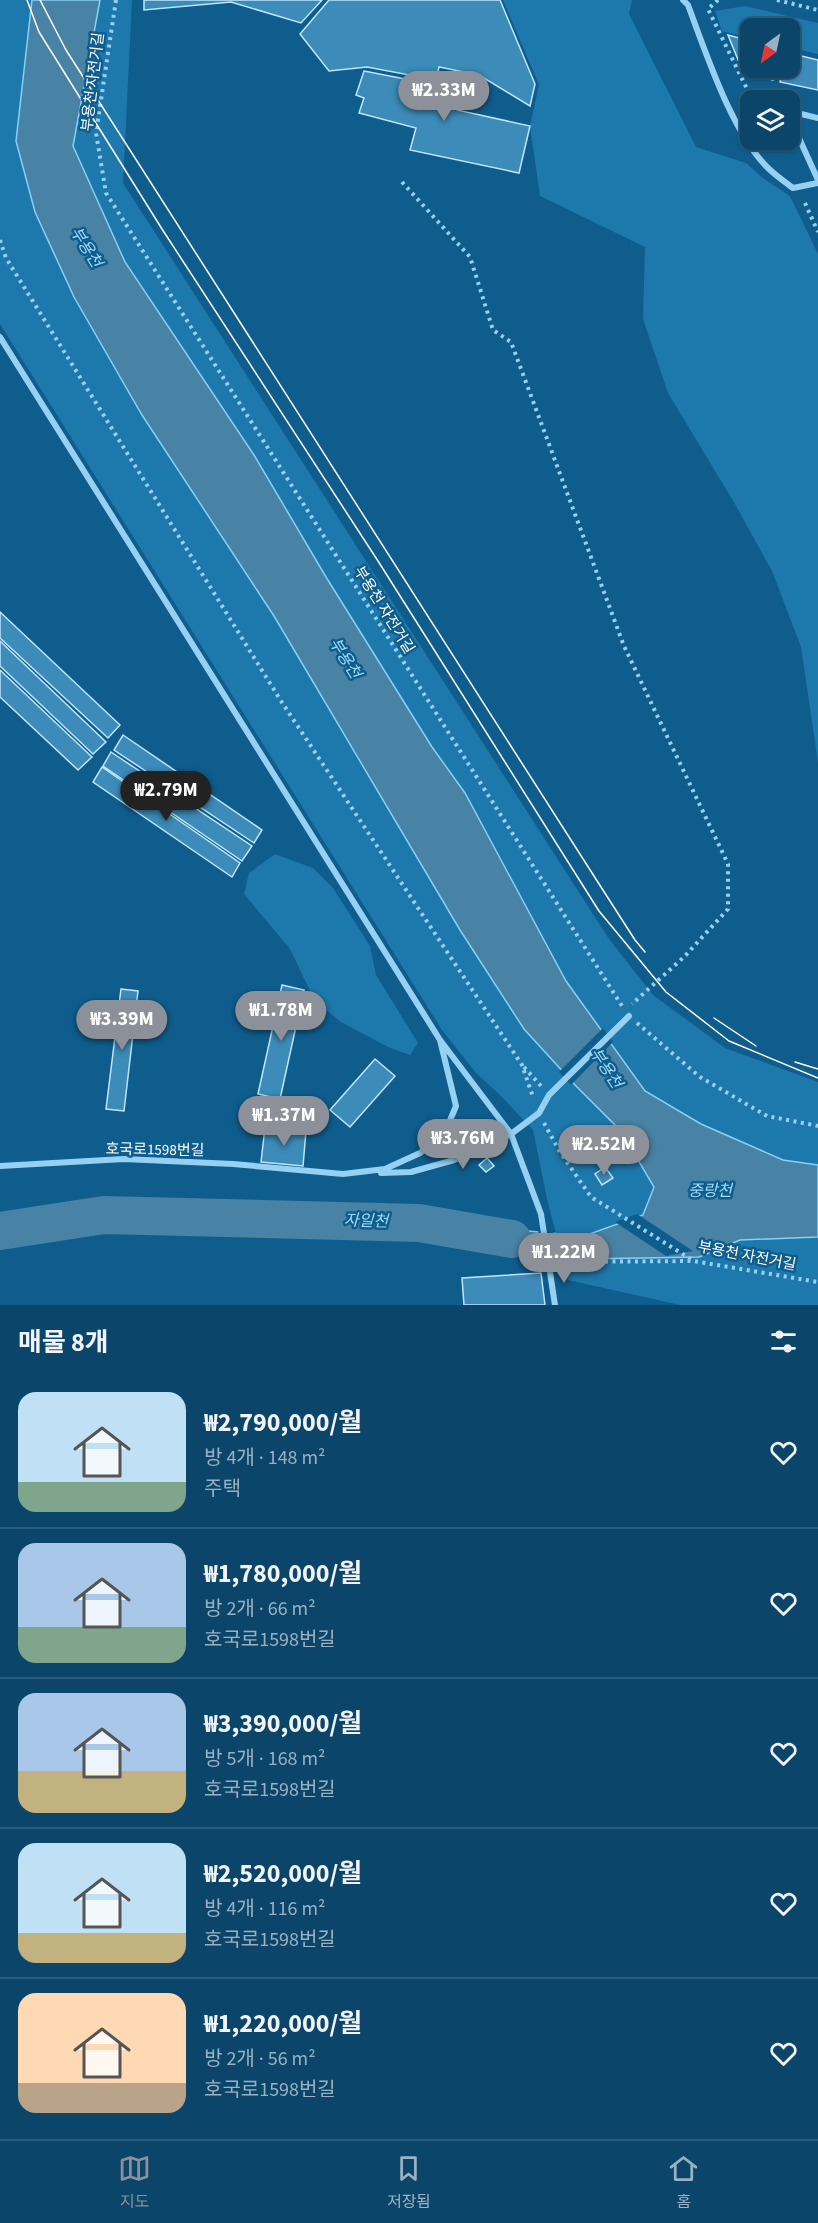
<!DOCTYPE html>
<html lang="ko">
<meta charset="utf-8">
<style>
:root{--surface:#0b466a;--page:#144d70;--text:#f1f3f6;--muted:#9ab1c1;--line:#2b5e7e;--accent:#8c9099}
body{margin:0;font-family:"Source Sans 3","Noto Sans KR",sans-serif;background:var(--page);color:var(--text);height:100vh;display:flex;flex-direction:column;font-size:22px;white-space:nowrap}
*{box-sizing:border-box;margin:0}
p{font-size:20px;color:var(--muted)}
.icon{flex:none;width:33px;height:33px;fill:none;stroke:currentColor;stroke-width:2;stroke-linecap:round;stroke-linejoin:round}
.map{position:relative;height:1305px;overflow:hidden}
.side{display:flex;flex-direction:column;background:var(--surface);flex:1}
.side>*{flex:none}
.needle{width:39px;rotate:213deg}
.controls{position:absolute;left:740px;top:18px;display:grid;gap:12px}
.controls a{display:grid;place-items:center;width:60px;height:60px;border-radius:12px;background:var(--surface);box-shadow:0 2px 4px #0004,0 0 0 2px var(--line);font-size:30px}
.price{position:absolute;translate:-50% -51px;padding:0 14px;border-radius:21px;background:var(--accent);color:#fff;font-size:20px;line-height:39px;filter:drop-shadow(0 2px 3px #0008)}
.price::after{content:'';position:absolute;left:50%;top:36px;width:18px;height:14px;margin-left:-9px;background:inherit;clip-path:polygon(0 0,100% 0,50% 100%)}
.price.active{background:#222;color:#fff}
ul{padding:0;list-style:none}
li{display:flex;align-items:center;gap:18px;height:150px;padding:0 18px}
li+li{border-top:2px solid var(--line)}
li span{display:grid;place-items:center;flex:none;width:168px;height:120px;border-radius:18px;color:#555}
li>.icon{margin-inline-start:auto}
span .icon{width:72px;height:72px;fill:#fffc;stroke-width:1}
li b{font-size:26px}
h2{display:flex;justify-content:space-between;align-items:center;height:72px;padding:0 18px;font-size:26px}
.tab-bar{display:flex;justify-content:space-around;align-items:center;height:84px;border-top:2px solid var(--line);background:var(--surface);font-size:16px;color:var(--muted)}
.tab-bar a{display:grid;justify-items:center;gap:3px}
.tab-bar .active{color:var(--accent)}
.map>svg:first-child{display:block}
</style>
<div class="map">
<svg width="818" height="1305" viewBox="0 0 818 1305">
<rect width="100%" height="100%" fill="#0f5d8d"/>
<path fill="#1d78ab" d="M0,0H132L123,183L609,939L653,995L725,1048L818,1082V1305H680L568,1280L547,1199L533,1130L500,1095L476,1073L442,1030L0,324Z
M503,0H632L629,14L696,147L746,163L764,179L790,196L818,254V762L801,647L772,571L735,504L668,393L643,319L645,247L540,196L530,126L539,85Z
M745,6L818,23V54L789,47V28H750V38L722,31L715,11Z
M275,854L313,868L333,888L370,946L376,975L418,1043L410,1055L388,1047L341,1022L315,1001L290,949L244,894L249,873Z"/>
<path fill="#4882a4" stroke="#87d0f7" stroke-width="1.5" d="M32,0H100L73,146L125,262L254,455L326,577L432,747L465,793L566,981L645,1091L701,1124L783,1160L818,1165V1237L740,1240L699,1257L584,1259L459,1241L462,1225L584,1236L643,1215L654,1187L621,1131L576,1086L524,1029L460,930L274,616L142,415L74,297L35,212L16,141Z"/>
<path fill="#0f5d8d" d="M603,1028L613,1042L571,1085L559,1072Z
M637,1214L693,1251L666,1256L615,1222Z
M538,1229L553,1231L558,1258L543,1256Z"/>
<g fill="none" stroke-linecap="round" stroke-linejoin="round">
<path stroke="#4882a4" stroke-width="38" d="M0,1231L104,1215L419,1223L512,1239"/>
</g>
<path fill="#3c8bb8" stroke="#bde6fe" stroke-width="1.5" d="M144,0H322L301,23L231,2L144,10Z
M329,0H500L535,84L530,106L479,75L439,67L436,80L367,67L329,71L300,34Z
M728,35L750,41V68H777L773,80L743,72Z
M789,53L818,60V90L780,82L783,68H789Z
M364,71L462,90L457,110L530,126L519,173L410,150L416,128L359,113L364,98L356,95Z
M0,612L120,725L108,738L0,638Z
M0,641L106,742L93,754L0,666Z
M0,670L92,757L78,770L0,697Z
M123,735L262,830L254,843L114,750Z
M111,752L252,846L242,861L103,766Z
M102,767L240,863L232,877L93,782Z
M282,985L304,990L280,1099L258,1094Z
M121,989L138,991L124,1111L106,1109Z
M375,1059L395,1076L350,1127L330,1110Z
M265,1127L306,1131L303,1166L261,1162Z
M487,1158L494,1166L486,1172L479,1165Z
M605,1167L613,1178L602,1185L595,1174Z
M541,1273L545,1305H464L462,1278Z"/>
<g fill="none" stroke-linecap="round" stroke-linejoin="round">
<path stroke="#96d1f3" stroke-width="4" stroke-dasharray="3 4.5" stroke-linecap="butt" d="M116,0L96,133L106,193L622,1006
M718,0L708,9L748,91
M777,0L818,10
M402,182L470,257L493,330L511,342L624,646L728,864V909L685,956L632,1004
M805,203L818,232
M0,240L6,258L281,701L522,1065L533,1097
M637,1023L700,1077L767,1116L818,1126
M524,1067L541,1086
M544,1123L560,1152L591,1197L694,1261L818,1282
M560,1262L694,1261"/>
<path stroke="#96d1f3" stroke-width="6" d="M683,0L688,5C706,53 732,133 768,168C775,175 785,182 793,188L818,183
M789,111L818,118
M789,116L818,180
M0,337L440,1040
M0,1166L124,1159L233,1164L343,1174L385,1169L420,1153L444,1135L456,1106L440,1040L511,1134L541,1214L555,1305
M381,1173L411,1172L454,1160L511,1134L539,1113L549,1095L629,1016"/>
<path stroke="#fff" stroke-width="1.5" d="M27,0L39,32L162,229L378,561L599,911L666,992L729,1041L818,1078
M40,0L66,50L601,887L635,940L645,952
M714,1018L756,1046
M795,1062L818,1069"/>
</g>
<g text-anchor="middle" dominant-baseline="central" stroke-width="5" stroke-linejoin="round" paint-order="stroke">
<g font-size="15" fill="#fff" stroke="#0f5d8d">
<text transform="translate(93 82) rotate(-83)">부용천 자전거길</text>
<text transform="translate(384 610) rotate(58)">부용천 자전거길</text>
<text transform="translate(155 1150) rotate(1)">호국로1598번길</text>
<text transform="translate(747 1256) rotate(11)">부용천 자전거길</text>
</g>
<g font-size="16" font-style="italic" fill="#a2dbfa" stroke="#0f5d8d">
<text transform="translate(86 247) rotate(58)">부용천</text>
<text transform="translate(345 658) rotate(58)">부용천</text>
<text transform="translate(606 1068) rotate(57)">부용천</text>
<text x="710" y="1191">중랑천</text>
<text transform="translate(366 1221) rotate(2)">자일천</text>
</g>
</g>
</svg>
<div class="controls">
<a><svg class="needle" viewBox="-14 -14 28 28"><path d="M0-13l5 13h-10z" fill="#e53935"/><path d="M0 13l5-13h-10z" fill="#9ab1c1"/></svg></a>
<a><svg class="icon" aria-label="layers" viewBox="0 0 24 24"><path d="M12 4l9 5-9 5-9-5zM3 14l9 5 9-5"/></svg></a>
</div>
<b class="price" style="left:444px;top:122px">₩2.33M</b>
<b class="price active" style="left:166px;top:822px">₩2.79M</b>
<b class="price" style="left:281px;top:1042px">₩1.78M</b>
<b class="price" style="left:122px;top:1051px">₩3.39M</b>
<b class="price" style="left:284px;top:1147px">₩1.37M</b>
<b class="price" style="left:463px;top:1170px">₩3.76M</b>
<b class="price" style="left:604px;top:1176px">₩2.52M</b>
<b class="price" style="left:564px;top:1284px">₩1.22M</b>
</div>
<section class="side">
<h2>매물 8개<svg class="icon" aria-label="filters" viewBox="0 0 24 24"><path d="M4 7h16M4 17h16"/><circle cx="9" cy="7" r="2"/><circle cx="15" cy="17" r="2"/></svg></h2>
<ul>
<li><span style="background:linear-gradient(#bfe0f5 75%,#7fa58c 0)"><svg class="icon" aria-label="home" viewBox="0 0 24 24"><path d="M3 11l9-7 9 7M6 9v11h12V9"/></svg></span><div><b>₩2,790,000/월</b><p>방 4개 · 148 m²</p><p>주택</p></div><svg class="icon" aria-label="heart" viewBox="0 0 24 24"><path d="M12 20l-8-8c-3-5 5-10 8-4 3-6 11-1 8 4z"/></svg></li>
<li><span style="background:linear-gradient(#a9c7e8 70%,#7fa58c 0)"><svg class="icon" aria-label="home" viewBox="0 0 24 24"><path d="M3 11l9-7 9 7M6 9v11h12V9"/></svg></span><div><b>₩1,780,000/월</b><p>방 2개 · 66 m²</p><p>호국로1598번길</p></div><svg class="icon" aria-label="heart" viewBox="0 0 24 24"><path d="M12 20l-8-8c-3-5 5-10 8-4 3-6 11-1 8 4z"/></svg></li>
<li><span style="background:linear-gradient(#a9c7e8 65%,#c2b280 0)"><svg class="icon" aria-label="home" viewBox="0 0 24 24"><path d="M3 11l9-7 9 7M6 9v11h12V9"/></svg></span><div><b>₩3,390,000/월</b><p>방 5개 · 168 m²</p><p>호국로1598번길</p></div><svg class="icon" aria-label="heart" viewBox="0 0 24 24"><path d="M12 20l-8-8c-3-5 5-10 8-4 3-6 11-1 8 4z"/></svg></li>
<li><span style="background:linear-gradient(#bfe0f5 75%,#c2b280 0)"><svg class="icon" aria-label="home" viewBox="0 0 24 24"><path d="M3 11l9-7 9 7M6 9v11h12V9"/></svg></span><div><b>₩2,520,000/월</b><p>방 4개 · 116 m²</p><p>호국로1598번길</p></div><svg class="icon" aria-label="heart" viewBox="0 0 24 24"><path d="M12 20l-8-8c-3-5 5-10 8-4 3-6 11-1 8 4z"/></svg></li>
<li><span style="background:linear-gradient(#ffd9b3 75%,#b9a48a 0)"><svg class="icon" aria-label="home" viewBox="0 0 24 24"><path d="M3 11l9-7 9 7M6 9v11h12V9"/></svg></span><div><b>₩1,220,000/월</b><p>방 2개 · 56 m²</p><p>호국로1598번길</p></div><svg class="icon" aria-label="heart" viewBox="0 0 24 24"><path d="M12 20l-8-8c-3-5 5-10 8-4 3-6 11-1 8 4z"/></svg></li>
</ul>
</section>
<nav class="tab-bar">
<a class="active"><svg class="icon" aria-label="map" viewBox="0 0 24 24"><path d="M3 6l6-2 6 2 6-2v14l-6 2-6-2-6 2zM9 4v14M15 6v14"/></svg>지도</a>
<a><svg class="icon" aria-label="saved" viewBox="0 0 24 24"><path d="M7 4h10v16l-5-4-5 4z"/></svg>저장됨</a>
<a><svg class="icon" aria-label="home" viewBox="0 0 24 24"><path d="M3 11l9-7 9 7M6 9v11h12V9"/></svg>홈</a>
</nav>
